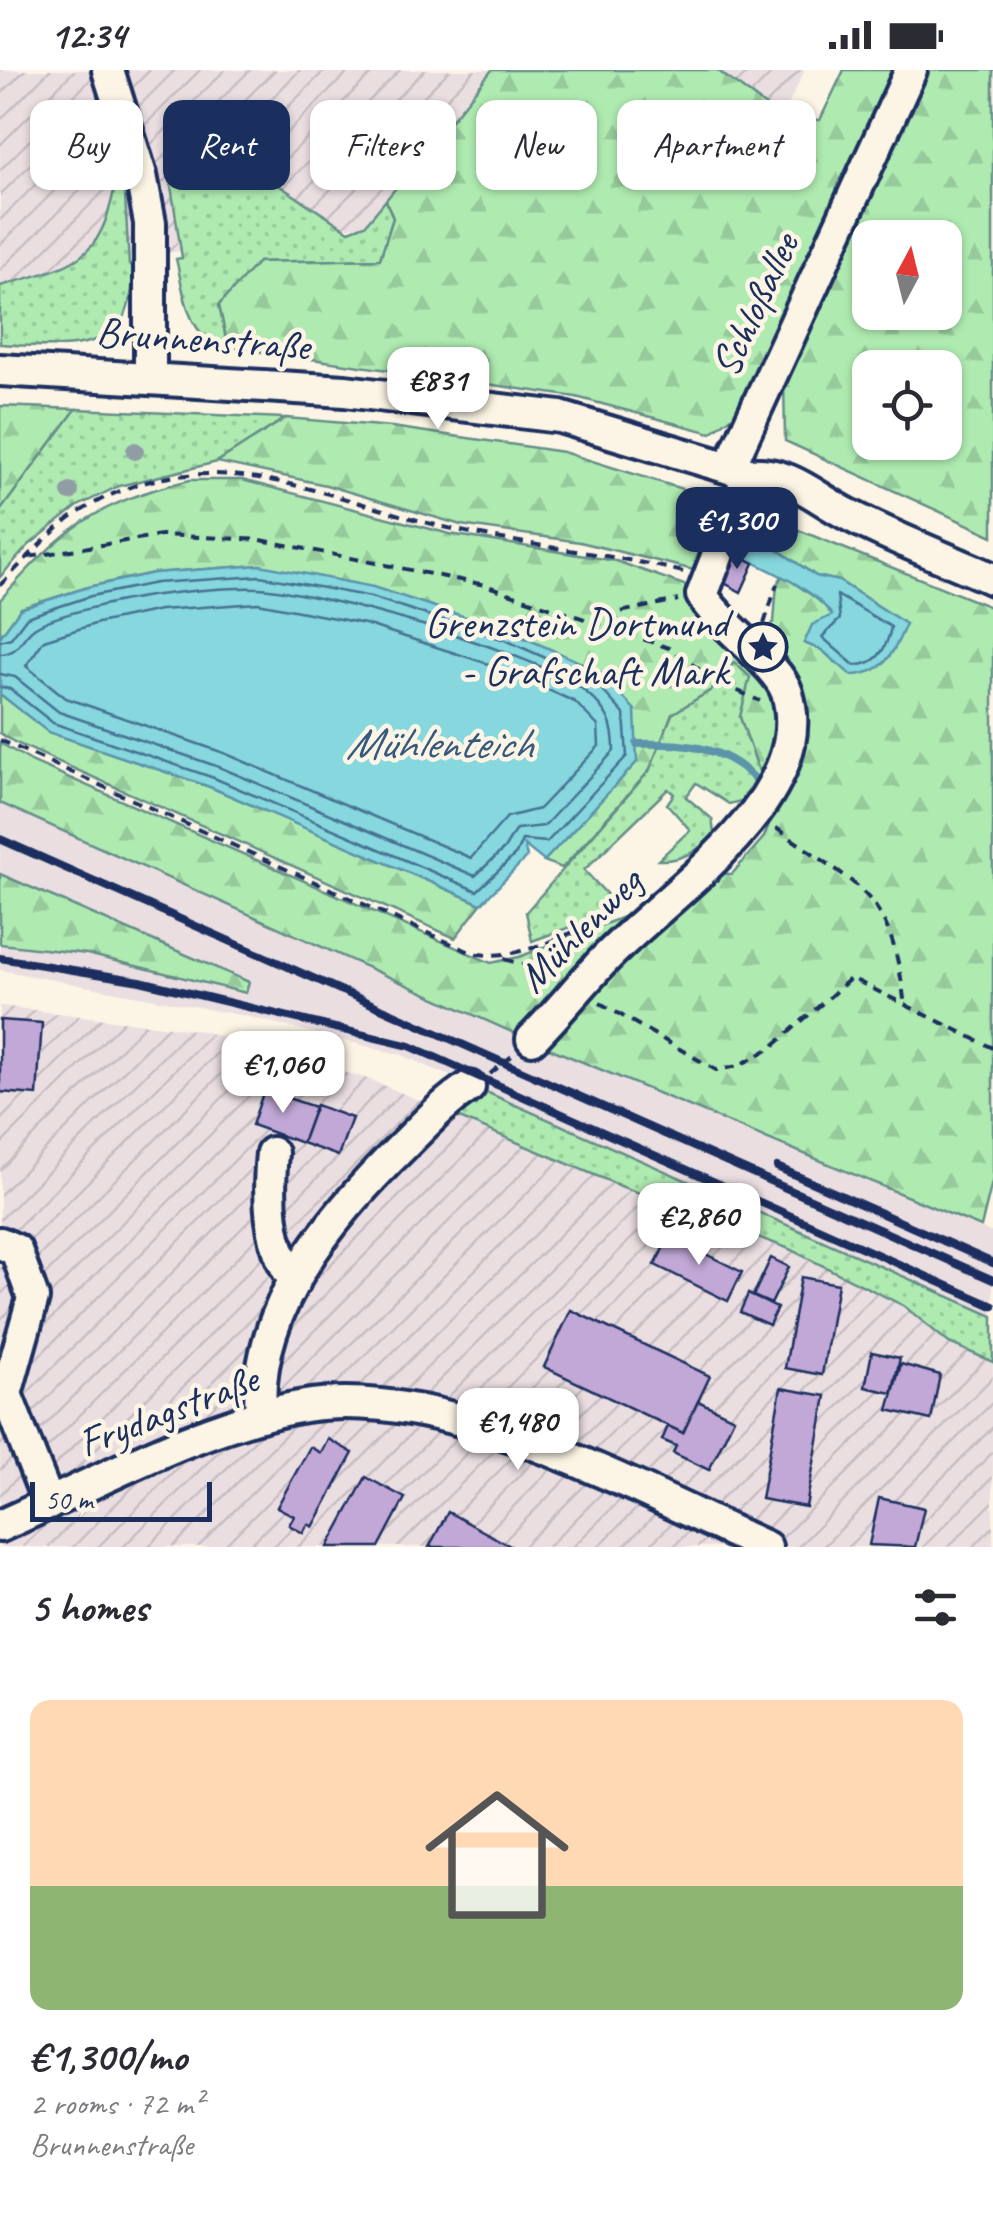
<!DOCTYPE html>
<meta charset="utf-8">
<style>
:root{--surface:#fff;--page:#f7f7f7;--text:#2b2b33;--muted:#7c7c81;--line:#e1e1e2;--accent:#1b2f5e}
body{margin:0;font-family:Caveat,sans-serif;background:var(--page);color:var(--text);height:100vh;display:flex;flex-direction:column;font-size:38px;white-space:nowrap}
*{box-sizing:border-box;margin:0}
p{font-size:32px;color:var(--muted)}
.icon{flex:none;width:55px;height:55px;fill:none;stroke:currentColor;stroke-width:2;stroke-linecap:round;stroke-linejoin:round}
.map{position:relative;height:1477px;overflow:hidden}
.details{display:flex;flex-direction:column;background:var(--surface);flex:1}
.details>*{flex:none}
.banner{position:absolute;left:30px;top:30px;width:935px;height:90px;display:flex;gap:20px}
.needle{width:65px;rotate:7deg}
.fabs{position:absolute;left:852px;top:150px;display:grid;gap:20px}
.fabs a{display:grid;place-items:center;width:110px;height:110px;border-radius:20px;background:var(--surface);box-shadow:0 2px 8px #0004;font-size:50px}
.scale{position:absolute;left:30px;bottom:25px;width:182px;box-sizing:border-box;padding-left:10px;border:5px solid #1b2f5e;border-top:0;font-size:28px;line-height:35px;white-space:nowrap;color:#1b2f5e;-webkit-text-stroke:8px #fcf5e5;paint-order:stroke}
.price{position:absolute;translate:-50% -85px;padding:0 22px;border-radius:20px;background:#fff;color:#222;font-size:32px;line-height:65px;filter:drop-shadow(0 2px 5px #0008)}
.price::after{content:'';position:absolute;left:50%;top:60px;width:30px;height:22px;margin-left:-15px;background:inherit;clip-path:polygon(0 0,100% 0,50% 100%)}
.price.current{background:var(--accent);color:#fff}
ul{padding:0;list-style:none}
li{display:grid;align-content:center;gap:20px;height:530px;padding:0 30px}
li+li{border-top:2px solid var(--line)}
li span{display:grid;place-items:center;height:310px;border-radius:20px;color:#555}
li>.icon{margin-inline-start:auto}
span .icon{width:180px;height:180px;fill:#fffc;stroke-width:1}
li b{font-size:42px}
h2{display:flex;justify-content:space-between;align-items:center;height:120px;padding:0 30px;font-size:42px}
.tag{padding:0 35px;border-radius:20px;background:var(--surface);box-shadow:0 2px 8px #0004;font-size:35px;line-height:90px}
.tag.current{background:var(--accent);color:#fff}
.status{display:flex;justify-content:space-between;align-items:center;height:70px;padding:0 50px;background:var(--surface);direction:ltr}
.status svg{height:28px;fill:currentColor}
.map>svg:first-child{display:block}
</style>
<div class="status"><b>12:34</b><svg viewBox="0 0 49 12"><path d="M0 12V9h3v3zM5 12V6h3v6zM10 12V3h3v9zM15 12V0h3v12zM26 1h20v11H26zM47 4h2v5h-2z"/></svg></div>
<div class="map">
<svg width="993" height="1477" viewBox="0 0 993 1477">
<defs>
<pattern id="industrial-furrows" width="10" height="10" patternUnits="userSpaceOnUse" patternTransform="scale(2.5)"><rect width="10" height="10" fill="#eadee1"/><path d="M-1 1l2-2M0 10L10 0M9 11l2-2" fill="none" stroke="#c8bfc3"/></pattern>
<pattern id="grass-dots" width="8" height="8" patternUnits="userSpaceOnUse" patternTransform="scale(2.5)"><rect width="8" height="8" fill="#afebb1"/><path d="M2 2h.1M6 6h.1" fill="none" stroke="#96ca9b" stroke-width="1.8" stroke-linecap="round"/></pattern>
<pattern id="forest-firs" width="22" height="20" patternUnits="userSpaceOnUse" patternTransform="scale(2.5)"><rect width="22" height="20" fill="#afebb1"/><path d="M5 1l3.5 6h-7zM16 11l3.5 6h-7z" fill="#96ca9b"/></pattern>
</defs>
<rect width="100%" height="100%" fill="#fcf5e5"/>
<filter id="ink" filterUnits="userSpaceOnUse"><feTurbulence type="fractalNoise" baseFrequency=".01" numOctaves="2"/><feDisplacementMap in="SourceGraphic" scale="20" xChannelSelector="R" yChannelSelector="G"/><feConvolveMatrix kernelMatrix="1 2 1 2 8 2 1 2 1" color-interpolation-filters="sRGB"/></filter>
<g filter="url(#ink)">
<path fill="#eadee1" d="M0,733L522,967L993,1163V1246L402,985L245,946L0,900V874L87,884L67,835L0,804Z"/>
<path fill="url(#industrial-furrows)" d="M0,0H492L365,155L68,197L0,216Z
M717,0H805L782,48Z
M0,936L202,961L371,1010L623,1117L787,1178L904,1236L949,1273L993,1292V1477H0Z"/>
<path fill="url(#grass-dots)" stroke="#658d88" stroke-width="2.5" d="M191,58L349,161L365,155L386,130L393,148L380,189L259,192L219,235L228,277C186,270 185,224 176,189L182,188L167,89Z
M118,100L125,125L129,195H136C133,210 132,229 126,243C110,286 36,276 0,274V216C82,193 102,192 118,100Z
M76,339L286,348L217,392L119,416L78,436L29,475L0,507V441Z
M734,592L751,607L740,647L763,712L745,730L729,734L696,713L686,727L712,749L714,763C699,781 683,791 658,790L690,760L667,734L674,724L668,719L584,800L614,832V841L532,871L526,842L649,701L672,644L711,620Z
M486,1022L993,1246V1292L949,1273L904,1236L787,1178L623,1117L450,1044Z"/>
<path fill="url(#forest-firs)" stroke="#658d88" stroke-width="2.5" fill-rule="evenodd" d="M492,0H717L782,48L820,50L844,0H896L738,342L711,363L576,327L228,277L219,235L258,192L380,189L393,148L386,130Z
M921,0H993V466L785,371L784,306ZM870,168H945V242H870ZM870,298H945V372H870Z
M0,336L76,339L0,441Z
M286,348L392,357L563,382L731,434L702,502L580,472L461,455L326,415L217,392Z
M190,410H242L450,464L616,491L690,517L778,621L783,645L763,712L740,647L750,607L734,592L711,620L672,644L649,701L562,798L544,791L637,692L260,495L153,503L88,517L21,538L0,567V530C64,458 95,433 190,410Z
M781,453L993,538V1108L981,1157L539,974L709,803L732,804L764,767L806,659L794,613L754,574L774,552L777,514L783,505L824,534L833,545L804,573L822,580L835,592L883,539L839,511L816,506L765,471Z
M0,624L48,662L210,717L481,834L455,868L14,672L0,663Z
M0,673L33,692L491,893L519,887L631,844L523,967L0,733Z
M0,804L249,912L246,923L87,884L0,874Z"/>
<path fill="#86d7de" stroke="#5b94ab" stroke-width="2.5" d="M748,466L765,471L816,506L839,511L906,554C893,583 886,604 851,605L822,580L804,573L812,555L832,545C810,515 767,500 735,483L740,469Z
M260,495L373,517L509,561L598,600L635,640L637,692L544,791L524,775L527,787L481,834L210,717L48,662L0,624V567L20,539L88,517L154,503Z"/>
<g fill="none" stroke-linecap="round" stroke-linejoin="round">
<path stroke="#467291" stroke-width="2.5" d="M837,525L891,557C887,578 877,596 854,595L822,567L840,549Z
M258,533L365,554L495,596L575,632L598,656L599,676L539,739L507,747L471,788L224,683L66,628L26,596L44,570L98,553L160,540Z
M0,571L11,568L27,547L91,526L156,513L260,506L371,527L505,570L591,608L624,644L627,686L547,772L522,770L516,784L477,821L214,708L53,653L10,619L0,617
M0,584C21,583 20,568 34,558C53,544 133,528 158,525C190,521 225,517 257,518C315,520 548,585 587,623C608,641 614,654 614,681L544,756L516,759L504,779L475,806L219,697L59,642L15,607L0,604"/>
<path stroke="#5b94ab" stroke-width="8" d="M637,674C680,673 723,675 754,708"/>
</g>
<path fill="#c1a8d7" stroke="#1b2f5e" stroke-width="2.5" d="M735,483L754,493L741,522L719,510Z
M0,950L42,953L37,1025L0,1022Z
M264,1020L315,1037L302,1073L252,1055Z
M316,1035L352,1048L338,1086L302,1073Z
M669,1166L742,1202L728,1231L655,1195Z
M771,1188L789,1197L771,1234L753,1226Z
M801,1207L838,1214L822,1305L785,1298Z
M748,1224L777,1238L769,1255L740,1242Z
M571,1240L710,1306L683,1363L544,1297Z
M872,1282L900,1288L892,1323L865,1317Z
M901,1294L940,1305L931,1350L888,1340Z
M781,1318L826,1326L806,1437L761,1429Z
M698,1331L734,1348L709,1400L673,1383L676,1376L662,1370L668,1356L683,1363Z
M328,1369L353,1383L313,1457L308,1454L303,1463L289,1455L294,1446L277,1437L310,1377L321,1383Z
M366,1407L405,1428L379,1477H328Z
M879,1428L924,1438L915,1477L869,1475Z
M448,1442L512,1477H429Z"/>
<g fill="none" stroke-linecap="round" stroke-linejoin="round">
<g stroke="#1b2f5e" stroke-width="38">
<path id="minor" d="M108,0L141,105L150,153V306
M0,300L345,321L560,347L749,404C791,401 815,428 849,445C895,469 945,488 993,509
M729,398L911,0
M532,969C558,943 580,915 605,889C667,824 819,728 787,623C778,594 720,556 702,525L749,404
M272,1083C268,1125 268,1176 295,1211
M0,1173L16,1180L33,1228L6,1324L49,1434
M261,1346C252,1239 333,1144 405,1074C425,1054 445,1032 469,1017
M0,1456C95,1414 202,1353 305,1336C449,1314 636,1419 766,1477"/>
</g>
<path stroke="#1b2f5e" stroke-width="4" stroke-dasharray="10 8" stroke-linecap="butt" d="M762,438L796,447
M29,487L161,465L261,470L485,515L669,578L716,611L760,631
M0,515C25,491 49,462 78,443C202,363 318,426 444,457C523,476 604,482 683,502
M764,554L777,514
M612,556L620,542L678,530
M0,670L472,883C521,892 560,865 606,849
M776,758C864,820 892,823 905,937
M504,889L557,904
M600,933L716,1000L738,996L771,978L851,908L993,978
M490,1004L513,985"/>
<use href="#minor" stroke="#fcf5e5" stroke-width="30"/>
<path stroke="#1b2f5e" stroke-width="8" d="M0,769L993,1210
M0,888L140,911L410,976L993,1236
M777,1097L993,1193"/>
</g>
<g fill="#919da4">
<circle cx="135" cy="381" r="9"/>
<circle cx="70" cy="422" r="9"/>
</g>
</g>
<defs>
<g id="sight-ring" transform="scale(2.5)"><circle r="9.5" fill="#fcf5e5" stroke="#1b2f5e" stroke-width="1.5"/><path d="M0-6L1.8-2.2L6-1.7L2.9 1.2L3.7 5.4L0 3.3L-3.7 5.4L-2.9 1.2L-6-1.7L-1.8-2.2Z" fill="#1b2f5e"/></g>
</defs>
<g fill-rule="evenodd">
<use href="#sight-ring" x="763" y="577"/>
</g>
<g text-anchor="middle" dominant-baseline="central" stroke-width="9" stroke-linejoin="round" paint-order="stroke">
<g font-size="42" fill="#1b2f5e" stroke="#fcf5e5">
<text transform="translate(755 235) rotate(-65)">Schloßallee</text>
<text transform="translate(203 269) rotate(4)">Brunnenstraße</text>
<text transform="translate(580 860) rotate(-45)">Mühlenweg</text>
<text transform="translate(168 1341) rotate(-21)">Frydagstraße</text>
</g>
<g font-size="42" fill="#1b2f5e" stroke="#fcf5e5" text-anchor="end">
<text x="728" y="553">Grenzstein Dortmund<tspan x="728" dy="48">- Grafschaft Mark</tspan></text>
</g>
<g font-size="45" font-style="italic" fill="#36597e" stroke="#fcf5e5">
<text x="439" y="673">Mühlenteich</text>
</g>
</g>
</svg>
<div class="fabs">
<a><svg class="needle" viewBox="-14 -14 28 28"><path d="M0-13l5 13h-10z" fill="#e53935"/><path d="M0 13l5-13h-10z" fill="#7c7c81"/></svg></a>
<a><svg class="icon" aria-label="locate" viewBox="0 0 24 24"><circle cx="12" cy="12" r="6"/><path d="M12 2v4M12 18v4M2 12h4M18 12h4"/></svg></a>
</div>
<div class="scale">50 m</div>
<b class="price" style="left:438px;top:362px">€831</b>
<b class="price current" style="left:737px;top:502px">€1,300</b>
<b class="price" style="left:283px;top:1046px">€1,060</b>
<b class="price" style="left:699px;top:1198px">€2,860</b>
<b class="price" style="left:518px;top:1403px">€1,480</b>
<div class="banner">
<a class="tag">Buy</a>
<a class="tag current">Rent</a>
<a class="tag">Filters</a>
<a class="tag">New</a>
<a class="tag">Apartment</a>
</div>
</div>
<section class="details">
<h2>5 homes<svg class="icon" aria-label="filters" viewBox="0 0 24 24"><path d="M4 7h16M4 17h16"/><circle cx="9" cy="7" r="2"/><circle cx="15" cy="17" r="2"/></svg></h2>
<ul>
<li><span style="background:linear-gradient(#ffd9b3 60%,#8fb573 0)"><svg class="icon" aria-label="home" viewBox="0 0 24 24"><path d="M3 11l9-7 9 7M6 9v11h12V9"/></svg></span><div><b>€1,300/mo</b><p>2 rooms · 72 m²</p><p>Brunnenstraße</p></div></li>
</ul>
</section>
